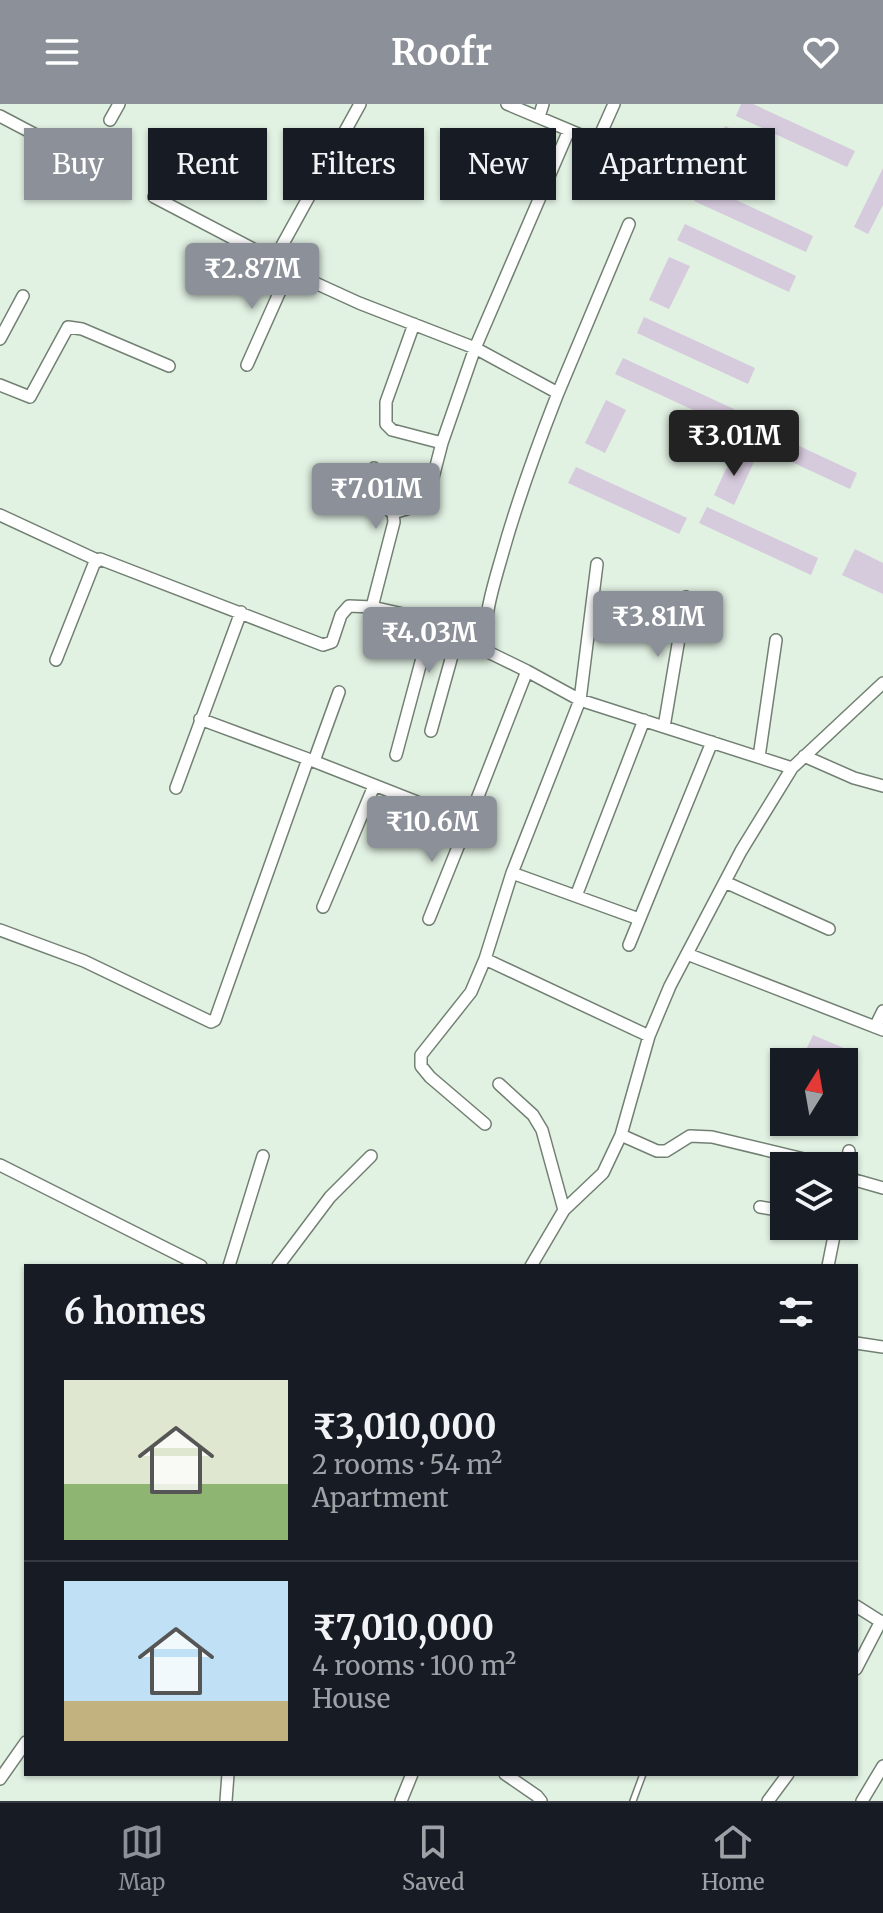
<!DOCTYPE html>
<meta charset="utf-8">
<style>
:root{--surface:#171b24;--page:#242831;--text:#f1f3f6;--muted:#9ea1a6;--line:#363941;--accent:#8c9099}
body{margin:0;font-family:Merriweather,serif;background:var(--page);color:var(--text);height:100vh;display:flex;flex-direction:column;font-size:30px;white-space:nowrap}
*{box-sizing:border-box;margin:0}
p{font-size:26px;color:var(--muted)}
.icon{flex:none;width:44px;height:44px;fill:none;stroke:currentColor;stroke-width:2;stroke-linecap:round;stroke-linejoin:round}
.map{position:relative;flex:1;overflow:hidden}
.panel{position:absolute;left:24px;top:1160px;width:834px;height:512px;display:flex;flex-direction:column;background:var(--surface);border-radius:0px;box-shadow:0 2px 6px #0004}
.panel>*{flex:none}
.guide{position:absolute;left:24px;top:24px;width:836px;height:72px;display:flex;gap:16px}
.needle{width:52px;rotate:11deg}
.fabs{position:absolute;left:770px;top:944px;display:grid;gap:16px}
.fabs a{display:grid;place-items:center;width:88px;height:88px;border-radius:0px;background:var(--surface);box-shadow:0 2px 6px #0004;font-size:40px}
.price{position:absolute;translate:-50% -68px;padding:0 18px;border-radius:8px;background:var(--accent);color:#fff;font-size:26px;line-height:52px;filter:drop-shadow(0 2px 4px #0008)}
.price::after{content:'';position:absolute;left:50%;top:48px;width:24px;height:18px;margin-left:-12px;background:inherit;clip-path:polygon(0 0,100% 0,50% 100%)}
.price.active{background:#222;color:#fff}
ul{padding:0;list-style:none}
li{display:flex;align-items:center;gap:24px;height:200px;padding:0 40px}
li+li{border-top:2px solid var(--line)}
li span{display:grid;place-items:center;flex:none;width:224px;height:160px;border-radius:0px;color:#555}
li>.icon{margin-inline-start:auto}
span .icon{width:96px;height:96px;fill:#fffc;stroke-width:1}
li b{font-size:34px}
h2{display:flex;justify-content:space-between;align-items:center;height:96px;padding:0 40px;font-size:34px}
.chip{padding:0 28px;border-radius:0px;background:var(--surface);box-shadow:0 2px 6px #0004;font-size:28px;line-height:72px}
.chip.active{background:var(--accent);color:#fff}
header{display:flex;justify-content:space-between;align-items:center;height:104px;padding:0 40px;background:var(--accent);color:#fff;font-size:36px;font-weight:700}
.tabs{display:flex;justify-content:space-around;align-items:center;height:112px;border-top:2px solid var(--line);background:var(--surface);font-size:22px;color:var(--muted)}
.tabs a{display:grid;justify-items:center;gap:4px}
.tabs .active{color:var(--accent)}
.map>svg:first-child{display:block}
</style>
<header><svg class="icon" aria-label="menu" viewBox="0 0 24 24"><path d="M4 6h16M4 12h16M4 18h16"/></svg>Roofr<svg class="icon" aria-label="heart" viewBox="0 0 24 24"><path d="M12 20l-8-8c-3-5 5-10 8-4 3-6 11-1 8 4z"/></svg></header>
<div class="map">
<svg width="883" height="1697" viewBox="0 0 883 1697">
<rect width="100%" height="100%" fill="#e1f1e2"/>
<path fill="#d6cbdd" d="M741,0H753L855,47L847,63L736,12Z
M725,22L745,31L725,75L704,65Z
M883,64V101L868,130L854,123Z
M702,80L813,132L806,148L694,97Z
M685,120L796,172L789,188L677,136Z
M669,153L690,162L669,205L649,196Z
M644,213L755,264L748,280L637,229Z
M623,254L734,305L726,321L615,270Z
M606,296L626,306L605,349L585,339Z
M746,317L857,369L850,385L738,333Z
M734,348L754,358L734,401L714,391Z
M576,363L687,414L679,430L568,379Z
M707,403L818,454L811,471L699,419Z
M855,445L883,459V490L842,471Z
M813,931L844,944L838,958H822L804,950Z"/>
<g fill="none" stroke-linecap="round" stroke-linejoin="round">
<g stroke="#728073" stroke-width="8">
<path id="service" d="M633,1697L643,1670"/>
</g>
<g stroke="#728073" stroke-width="14">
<path id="minor" d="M507,0L602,40L658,54
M0,12L57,42
M539,13L543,0
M110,16L119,0
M597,38L614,0
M154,93L261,149L289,167L359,199L475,244L558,289C536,345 517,397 501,455C492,486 483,515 486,547L527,567
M274,156L360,0
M414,220L386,298V320L392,326L442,339
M0,235L23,192
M247,261L289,167
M0,281L30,293L68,223L82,225L169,262
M558,289L629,120
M393,409L410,404L423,395L430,385L442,339L475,244L569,26
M0,411L97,456
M597,460L580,596L512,769L485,855L649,932
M372,503L394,418L393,409L374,396V364
M56,556L94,460L100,455L323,541L332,538L341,511L349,502L372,503L484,528
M200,615L308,655
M664,623L686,493
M431,627L460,523
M396,651L432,517
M804,652L854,674L883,682
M759,653L776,536
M314,657L339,588
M176,684L241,508
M512,769L639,815
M725,778L829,825
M576,792L644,616
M323,803L374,682
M429,815L468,718
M0,826L84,857L211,918L215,916L308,655L468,718L527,567L580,596L792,664L883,579
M629,841L712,638
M687,850L883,926
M875,923L883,907
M499,980L533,1011L542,1026L564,1106
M485,1020L430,973L421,962V951L471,888L485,855
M621,1031L657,1047H666L690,1032L712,1033L833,1062
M0,1061L201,1162
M844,1065L855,1076L883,1084
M844,1076L849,1047
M760,1103L784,1107
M229,1162L263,1052
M278,1162L330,1093L371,1052
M531,1162L564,1106L603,1069L621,1031L649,932L670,882L741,747L792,664
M828,1162L836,1122
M856,1239L883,1243
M856,1502L883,1519
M856,1565L881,1517
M505,1670L537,1692L541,1697
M0,1675L26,1638
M226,1697L228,1670
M401,1697L412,1670
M768,1697L788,1670
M862,1697L883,1662"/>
</g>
<use href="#service" stroke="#fff" stroke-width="5"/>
<use href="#minor" stroke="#fff" stroke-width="11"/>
</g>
</svg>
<div class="fabs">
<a><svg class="needle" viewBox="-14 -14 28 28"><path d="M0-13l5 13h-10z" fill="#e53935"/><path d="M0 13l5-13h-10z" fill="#9ea1a6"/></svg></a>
<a><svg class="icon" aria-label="layers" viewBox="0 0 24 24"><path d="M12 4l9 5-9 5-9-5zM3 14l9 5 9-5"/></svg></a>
</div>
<b class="price" style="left:252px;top:207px">₹2.87M</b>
<b class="price active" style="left:734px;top:374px">₹3.01M</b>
<b class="price" style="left:376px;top:427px">₹7.01M</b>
<b class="price" style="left:658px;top:555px">₹3.81M</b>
<b class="price" style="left:429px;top:571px">₹4.03M</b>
<b class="price" style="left:432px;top:760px">₹10.6M</b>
<div class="guide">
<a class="chip active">Buy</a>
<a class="chip">Rent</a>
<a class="chip">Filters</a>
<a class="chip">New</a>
<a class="chip">Apartment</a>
</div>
<section class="panel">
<h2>6 homes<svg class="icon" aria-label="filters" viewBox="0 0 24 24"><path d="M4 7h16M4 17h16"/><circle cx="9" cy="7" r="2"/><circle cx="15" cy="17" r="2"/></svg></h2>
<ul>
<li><span style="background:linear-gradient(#dfe7d0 65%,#8fb573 0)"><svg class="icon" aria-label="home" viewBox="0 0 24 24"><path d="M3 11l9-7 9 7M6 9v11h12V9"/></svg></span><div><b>₹3,010,000</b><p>2 rooms · 54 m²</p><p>Apartment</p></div></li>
<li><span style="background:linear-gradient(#bfe0f5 75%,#c2b280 0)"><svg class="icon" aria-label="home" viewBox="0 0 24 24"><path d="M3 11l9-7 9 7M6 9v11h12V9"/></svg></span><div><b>₹7,010,000</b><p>4 rooms · 100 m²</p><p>House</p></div></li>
</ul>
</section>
</div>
<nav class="tabs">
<a class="active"><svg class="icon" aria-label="map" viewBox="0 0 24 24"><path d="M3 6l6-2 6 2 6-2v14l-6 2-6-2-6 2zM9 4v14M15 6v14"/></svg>Map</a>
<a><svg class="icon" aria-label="saved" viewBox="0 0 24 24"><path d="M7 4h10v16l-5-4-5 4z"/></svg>Saved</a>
<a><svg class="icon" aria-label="home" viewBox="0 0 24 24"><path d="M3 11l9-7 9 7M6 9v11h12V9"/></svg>Home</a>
</nav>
